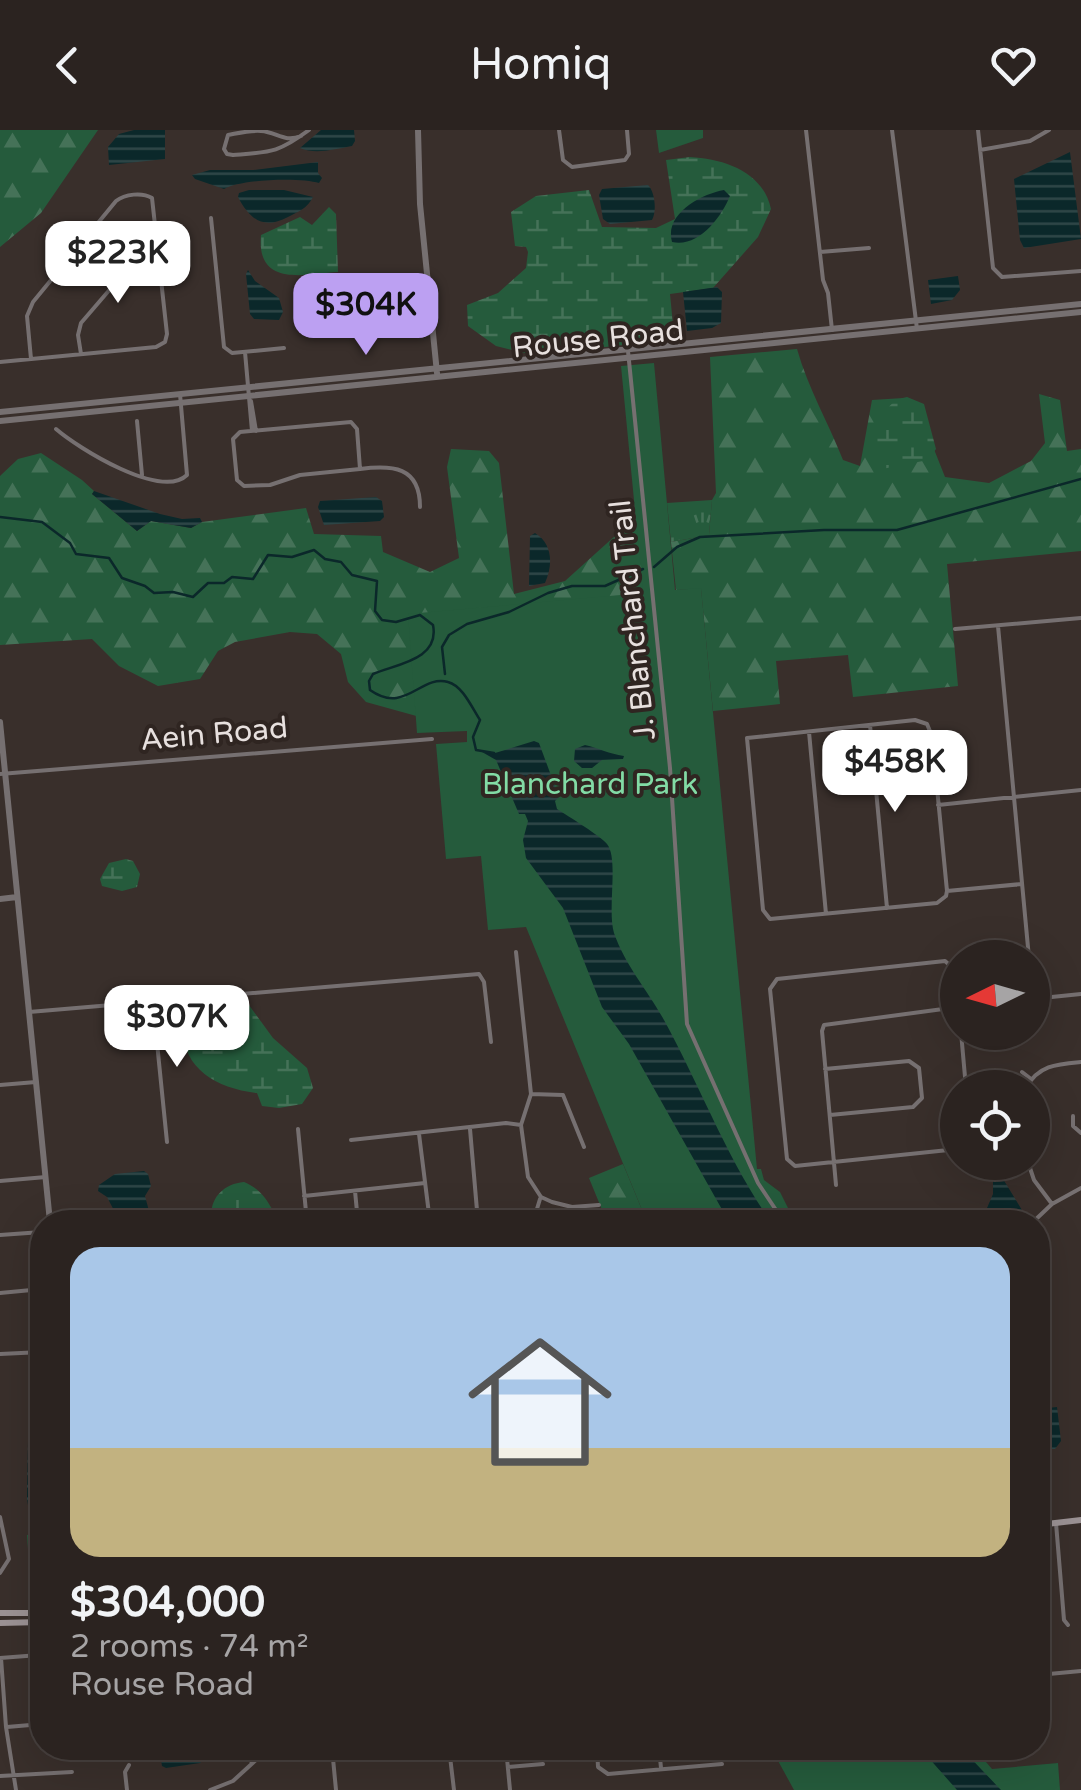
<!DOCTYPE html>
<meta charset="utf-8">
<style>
:root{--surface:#2b2320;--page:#372f2d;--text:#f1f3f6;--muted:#a6a4a5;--line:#47403e;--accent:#bca0f2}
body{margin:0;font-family:"Varela Round",sans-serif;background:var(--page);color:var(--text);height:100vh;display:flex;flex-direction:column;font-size:38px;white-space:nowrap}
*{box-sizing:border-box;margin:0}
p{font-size:32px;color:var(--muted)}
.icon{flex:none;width:55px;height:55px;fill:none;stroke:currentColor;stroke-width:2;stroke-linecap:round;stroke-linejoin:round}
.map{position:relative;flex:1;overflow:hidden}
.side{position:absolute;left:30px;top:1080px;width:1020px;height:550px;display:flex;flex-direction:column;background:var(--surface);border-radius:40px;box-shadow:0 10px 40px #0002,0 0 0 2px var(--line)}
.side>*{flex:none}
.needle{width:65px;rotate:265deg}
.controls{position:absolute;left:940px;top:810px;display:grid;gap:20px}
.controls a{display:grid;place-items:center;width:110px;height:110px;border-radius:50%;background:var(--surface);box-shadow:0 10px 40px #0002,0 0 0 2px var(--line);font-size:50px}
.price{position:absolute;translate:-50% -85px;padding:0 22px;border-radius:20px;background:#fff;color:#222;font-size:32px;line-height:65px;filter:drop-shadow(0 2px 5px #0008)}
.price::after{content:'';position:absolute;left:50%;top:60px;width:30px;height:22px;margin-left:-15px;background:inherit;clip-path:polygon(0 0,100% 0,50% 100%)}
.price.active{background:var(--accent);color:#111}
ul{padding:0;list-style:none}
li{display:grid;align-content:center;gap:20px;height:530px;padding:0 40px}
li+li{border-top:2px solid var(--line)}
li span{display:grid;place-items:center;height:310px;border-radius:30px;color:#555}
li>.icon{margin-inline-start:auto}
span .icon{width:180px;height:180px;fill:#fffc;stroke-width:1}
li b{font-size:42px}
header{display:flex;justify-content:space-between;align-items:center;height:130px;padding:0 40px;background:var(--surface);font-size:45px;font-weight:600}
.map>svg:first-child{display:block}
</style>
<header><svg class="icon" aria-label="back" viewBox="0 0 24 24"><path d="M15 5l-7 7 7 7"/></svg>Homiq<svg class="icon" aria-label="heart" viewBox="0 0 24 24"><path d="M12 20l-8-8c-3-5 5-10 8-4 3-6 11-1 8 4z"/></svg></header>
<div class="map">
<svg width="1081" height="1660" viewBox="0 0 1081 1660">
<defs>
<pattern id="grass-tufts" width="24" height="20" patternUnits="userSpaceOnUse" patternTransform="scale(2.5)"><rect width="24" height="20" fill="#255b3c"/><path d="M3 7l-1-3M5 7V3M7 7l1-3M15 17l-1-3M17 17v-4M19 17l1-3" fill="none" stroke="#457258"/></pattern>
<pattern id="forest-firs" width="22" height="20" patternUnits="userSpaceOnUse" patternTransform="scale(2.5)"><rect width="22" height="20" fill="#255b3c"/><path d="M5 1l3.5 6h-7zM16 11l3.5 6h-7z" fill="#457258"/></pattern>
<pattern id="wetland-marsh" width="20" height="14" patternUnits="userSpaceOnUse" patternTransform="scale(2.5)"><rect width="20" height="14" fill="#255b3c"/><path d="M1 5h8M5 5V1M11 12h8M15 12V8" fill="none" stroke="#457258"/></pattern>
<pattern id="water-rules" width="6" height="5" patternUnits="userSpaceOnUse" patternTransform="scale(2.5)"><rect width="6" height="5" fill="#0b282a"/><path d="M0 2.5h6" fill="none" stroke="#2f4748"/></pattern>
</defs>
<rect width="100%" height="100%" fill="#392f2b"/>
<path fill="url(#grass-tufts)" d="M712,370L709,405L671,412L667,373Z"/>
<path fill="url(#forest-firs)" d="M0,0H98L41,83L0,117Z
M797,219C808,258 828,292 843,330L860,336L872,270L904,268L922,289L945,347L989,353L1031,331L1045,313L1039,264L1060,270L1067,321L1081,319V421L947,434L958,556L853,567L848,525L776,531L780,574L713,581L701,459L676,460L671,412L709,405L712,370L716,363L710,227Z
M451,319L489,321L499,333L514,464L565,451L636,387L646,465L467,600L366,572L348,552L341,524L317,504L290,502L235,512L218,521L200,549L158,556L119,536L92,509L0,515V346L18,329L41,323L82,350L94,361L92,364L137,401L151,391L191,398L202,392L306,378L314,404L381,406L383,422L430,442L459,428L447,337Z
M623,1034L647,1092H607L589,1048Z
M42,1404V1476H32L27,1405Z"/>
<path fill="url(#wetland-marsh)" d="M690,27C725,29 763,42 771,79L758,107L713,158L670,164L673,195L641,213L533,225L496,216L468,196L467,175L498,163L526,138L528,122L526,117L515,116L511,82L536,66L589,60L602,97L656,98L675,89L666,30Z
M329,77L336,84L338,142C306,144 256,158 261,105L300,87L312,95Z
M907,267L924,274L936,319L928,330L882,339L877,334C873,309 878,272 907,267Z
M126,729L133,731L140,744L137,757L122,761L102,756L100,749L109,733Z
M246,871L273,908L307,938L313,958L302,974L279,978L262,976L257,963C210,958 172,931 186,879L200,874Z
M244,1052C258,1058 265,1066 272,1079L267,1092H212C208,1070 222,1054 244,1052Z"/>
<path fill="#255b3c" d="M656,0H703V8L659,23Z
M654,233L675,460L701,458L757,1039H761L764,1050L780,1062L795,1092H647L526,797L488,800L481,726L446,729L436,614L467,612V601L417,603L408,484L643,463L621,236Z
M771,1618H974L992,1639L1058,1633L1060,1660H794Z"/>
<path fill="url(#water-rules)" d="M134,0H165V29L109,35L108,17L119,4Z
M321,0H354L355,11L352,16C336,19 315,25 300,18Z
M1070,22L1081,109L1024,118L1020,110L1014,49Z
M318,32V43L322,48L319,53C301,47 240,49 224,59L195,49L192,45L210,40H253Z
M648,55C655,62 657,81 652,90L610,94L603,89L599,65L602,59Z
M249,60H284L313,67C307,79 299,81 288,87C264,100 250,90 238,67L239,63Z
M724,60L730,66C721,88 698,118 672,112C664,84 701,64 724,60Z
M248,140L255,151L279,168L283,182L279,190L254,189L250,184L246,144Z
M958,146L960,160L952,170L931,174L928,150Z
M717,157L722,162L721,193L712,198L687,201L683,162Z
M94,361L160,384L182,389L200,388L202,392L191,398L151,391L137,401L92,364Z
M376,367L382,371L384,387L380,391L324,395L318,377L320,371Z
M535,403C553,414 553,435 545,453L529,456L530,406Z
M534,611L539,613L559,667L555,671L557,679C568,686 602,707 607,714C619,729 607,779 614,803C625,835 648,861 664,890C700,956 728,1031 771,1092H729L629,914L602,877L563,778L526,728L523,710L528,691L525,684H519L496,630L482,622L495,623Z
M585,615C599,618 609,624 624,626L623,629L602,630L592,638H582L574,631L575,619Z
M144,1041L148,1044L151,1056L145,1066L152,1092H120L107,1067L98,1061L99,1055L115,1044Z
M1000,1044L1025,1085L1020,1092H1003L987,1078L993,1064V1045Z
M1057,1277L1061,1311L1055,1319H1038V1279Z
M42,1310V1397L32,1395L30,1390L27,1368L28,1311Z
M159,1618H200L208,1626L200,1633L166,1638L162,1636Z
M920,1618H961L1001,1660H957Z"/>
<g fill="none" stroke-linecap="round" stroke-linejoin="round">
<path stroke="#0b282a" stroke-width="2.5" d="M0,387L42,392L70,413L76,424L109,428L122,448L145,456L154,463L173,462L193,467L208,453H224L232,447L253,449L268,425L292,427L314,420L325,429L341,432L352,445L377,451L375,481L382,490L396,492L420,485L433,495C440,530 396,534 373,544L369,551L370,560C405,585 421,544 448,552C463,556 472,578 480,590L473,607L476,620L494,623
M654,437L677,417L700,407L824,400H897L1081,349
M445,544L442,517L449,505L467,494L509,482L548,463L572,456H605L643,439"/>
<path stroke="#767071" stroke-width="4" d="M559,0L563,30L572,37L625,30L629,24L627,0
M806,0L823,150L828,163L832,200
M892,0L917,199
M978,0L993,138L1002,147L1081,141
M301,6C284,13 277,2 261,1C251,0 239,3 228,5L224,19L227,24L233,25C271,22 278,23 309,0
M980,20L1030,11L1049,0
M211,88L224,217L232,223L284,218
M820,122L869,118
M628,221L670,638L687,894L758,1053L784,1092
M245,222L252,301
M81,224L78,205L81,193L124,143L160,135
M0,232L156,217L165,212L167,204L152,68C142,62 125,64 116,71L33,172L27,186L31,229
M251,271L256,301
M137,291L142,345
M351,292L357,299L360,339L300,345L270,355L244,356L237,350L233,309L240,302Z
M56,299C78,318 161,370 187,345L180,264
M360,339C392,335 420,336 420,377
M998,496L1029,828
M955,499L1081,488
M870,595L887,778
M809,602L826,784
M0,644L432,609
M938,675L1081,660
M947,761L932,606L927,594L915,590L747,608L763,780L770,789L937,773L946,766L947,761L1022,754
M516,822L531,964L521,995L528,1047L541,1067L552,1072L572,1077L599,1075
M958,865L955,840L945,831L777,849L770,859L787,1029L795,1036L958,1019
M1032,869L1081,864
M153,873L167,1012
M29,882L479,844L484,852L491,912
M961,902L966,958
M825,939L909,931L919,938L922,968L913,977L830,985
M1022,942L1031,949
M0,955L36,952
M1026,958C1038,935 1058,934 1081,932
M531,964L563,965L584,1017
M1073,986V996L1081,1003
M298,999L307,1092
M470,999L478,1092
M419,1004L430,1092
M351,1010L506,993L521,995
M1028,1032L1034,1050L1052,1074
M0,1051L46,1047
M836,1055L822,901L824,895L958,877
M355,1061L358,1092
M304,1066L425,1053
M533,1092L540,1069
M1033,1092L1052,1074L1081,1058
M0,1105L42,1102
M0,1163L42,1159
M0,1224L42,1222
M0,1387L9,1429L0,1443
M1056,1393L1064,1490L1068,1495
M0,1528L39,1525L42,1528
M1,1528L6,1597L16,1660
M1038,1545L1081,1541
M7,1597L42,1594
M238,1618L252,1632
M332,1618L336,1660
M449,1618L454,1660
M506,1618L510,1660
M597,1618L598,1637L608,1644L722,1634
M659,1618L661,1638
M508,1637L543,1634
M0,1646L72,1642
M127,1660L125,1642L129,1635
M210,1660L233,1651L269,1618"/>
<path stroke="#767071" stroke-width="6" d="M418,0L420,74L437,243
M0,282L1081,174
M0,291L1081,182
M0,592L50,1092
M0,769L17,767"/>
<path stroke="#9c9395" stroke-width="6" d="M1038,1395L1081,1390
M0,1483H42
M0,1493L42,1492"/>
</g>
<g text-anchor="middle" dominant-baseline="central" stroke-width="8" stroke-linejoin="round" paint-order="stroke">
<g font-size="30" fill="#e7e0de" stroke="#2f2521">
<text transform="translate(598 209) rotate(-6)">Rouse Road</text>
<text transform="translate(633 490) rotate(-96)">J. Blanchard Trail</text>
<text transform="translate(214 604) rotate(-5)">Aein Road</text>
</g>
<g font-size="30" fill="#82dba5" stroke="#2f2521">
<text x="590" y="654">Blanchard Park</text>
</g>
</g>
</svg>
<div class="controls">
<a><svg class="needle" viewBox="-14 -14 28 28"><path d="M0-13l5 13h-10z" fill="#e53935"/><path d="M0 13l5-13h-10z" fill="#a6a4a5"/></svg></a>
<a><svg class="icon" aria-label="locate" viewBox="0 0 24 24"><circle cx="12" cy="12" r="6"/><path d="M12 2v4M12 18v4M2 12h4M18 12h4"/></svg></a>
</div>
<b class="price" style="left:118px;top:176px">$223K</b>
<b class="price active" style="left:366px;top:228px">$304K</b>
<b class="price" style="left:895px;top:685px">$458K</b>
<b class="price" style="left:177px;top:940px">$307K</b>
<section class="side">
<ul>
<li><span style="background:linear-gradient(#a9c7e8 65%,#c2b280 0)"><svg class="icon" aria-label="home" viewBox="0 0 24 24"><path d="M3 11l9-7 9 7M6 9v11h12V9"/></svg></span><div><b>$304,000</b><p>2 rooms · 74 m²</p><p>Rouse Road</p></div></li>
</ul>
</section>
</div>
